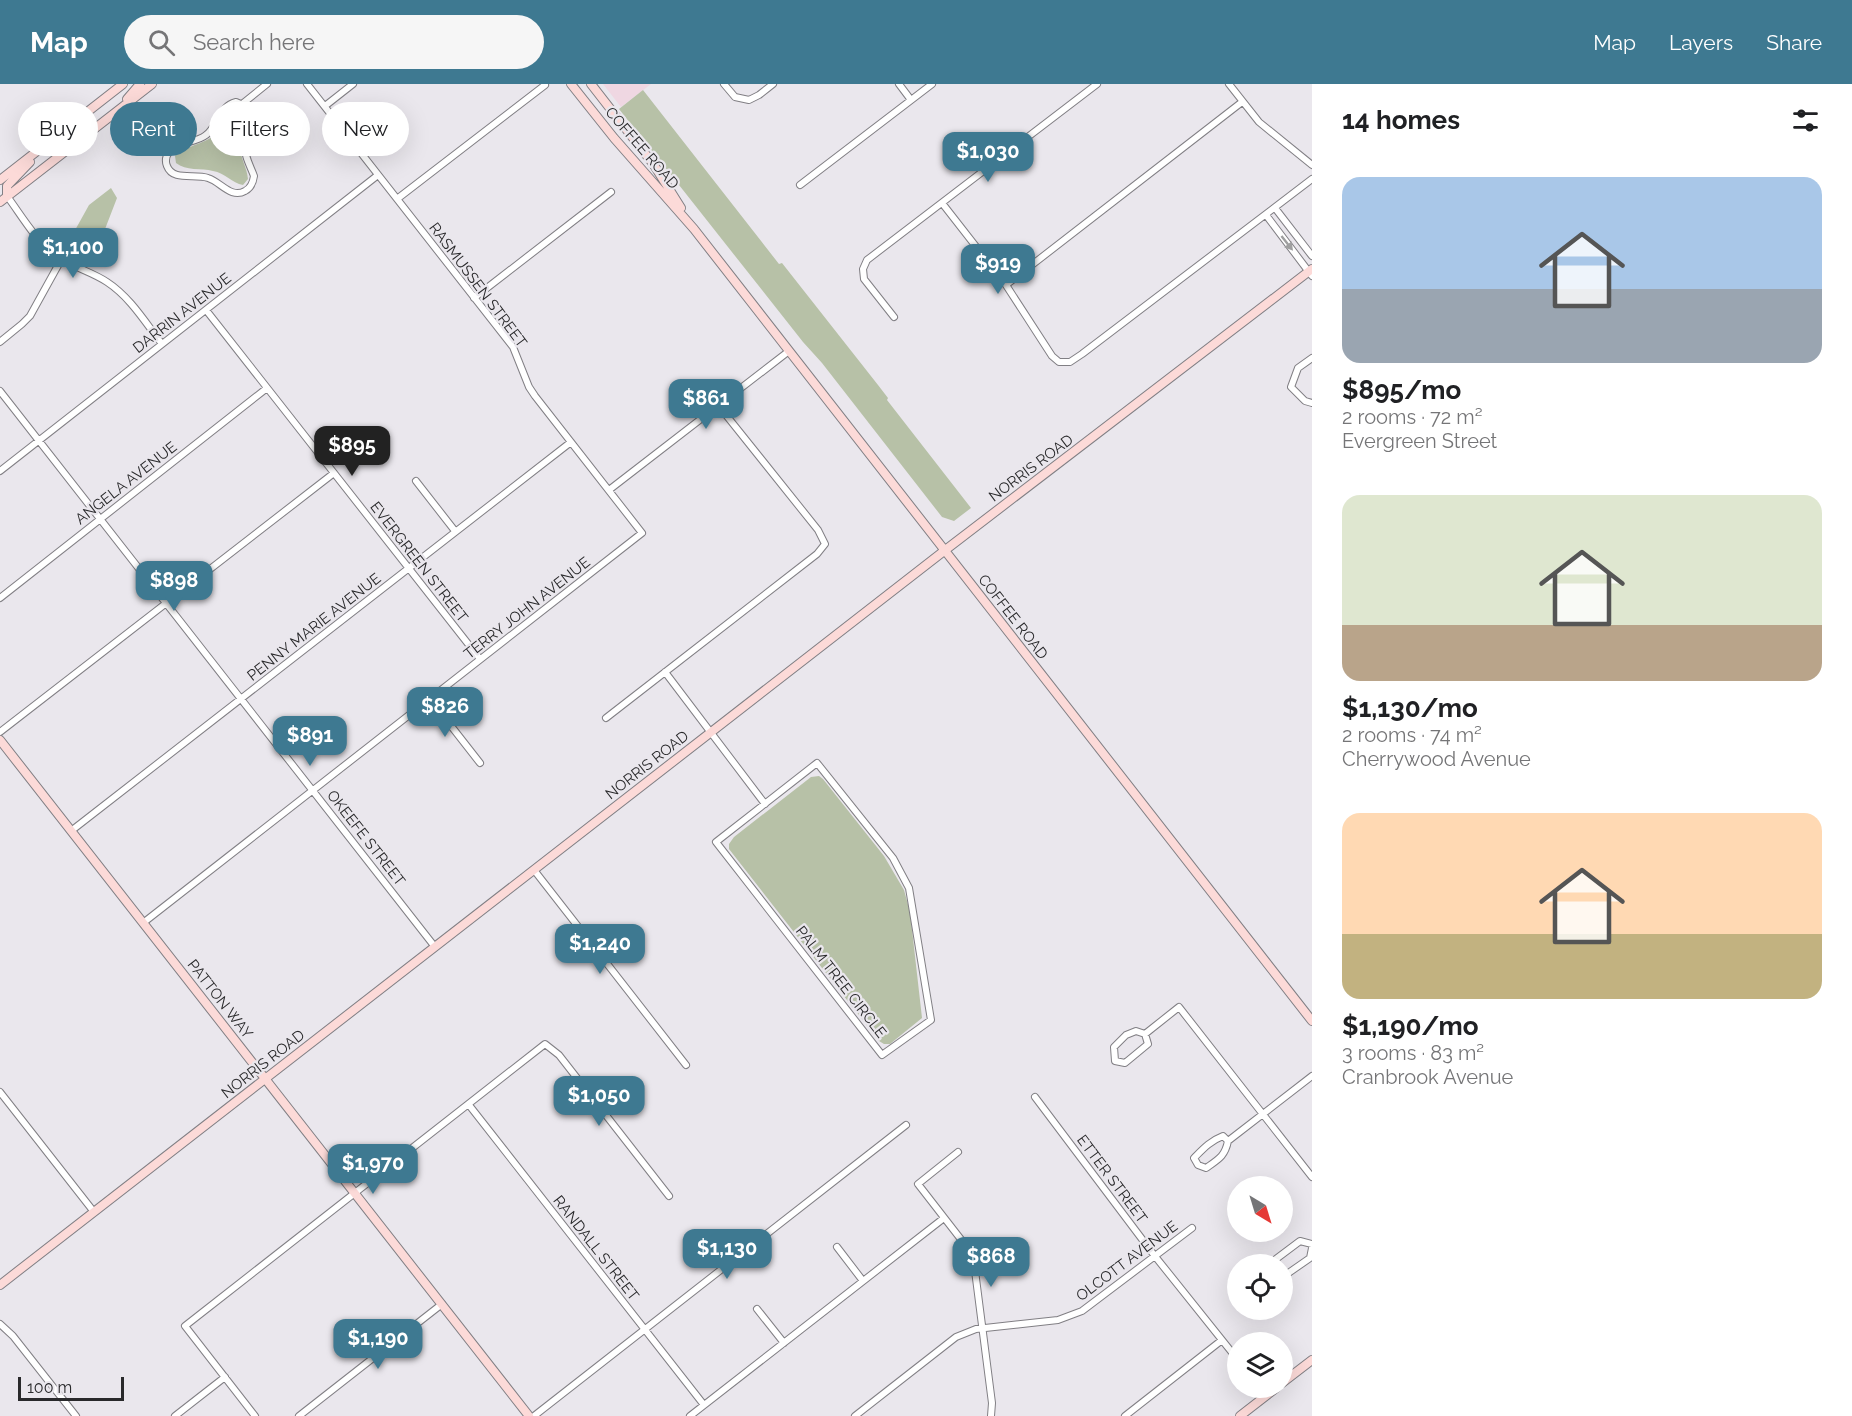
<!DOCTYPE html>
<meta charset="utf-8">
<style>
:root{--surface:#fff;--page:#f6f6f6;--text:#202124;--muted:#757577;--accent:#3e7991}
body{margin:0;font-family:Raleway,sans-serif;background:var(--page);color:var(--text);height:100vh;display:flex;flex-direction:column;font-size:22px;white-space:nowrap}
*{box-sizing:border-box;margin:0}
p{font-size:20px;color:var(--muted)}
.icon{flex:none;width:33px;height:33px;fill:none;stroke:currentColor;stroke-width:2;stroke-linecap:round;stroke-linejoin:round}
.map{position:relative;flex:1;overflow:hidden}
.drawer{display:flex;flex-direction:column;background:var(--surface);width:540px}
.drawer>*{flex:none}
.hud{position:absolute;left:18px;top:18px;width:570px;height:54px;display:flex;gap:12px}
.needle{width:39px;rotate:142deg}
.fabs{position:absolute;left:1227px;top:1092px;display:grid;gap:12px}
.fabs a{display:grid;place-items:center;width:66px;height:66px;border-radius:50%;background:var(--surface);box-shadow:0 6px 24px #0002;font-size:30px}
.scale{position:absolute;left:18px;bottom:15px;width:106px;box-sizing:border-box;padding-left:6px;border:3px solid #29292b;border-top:0;font-size:16px;line-height:21px;white-space:nowrap;color:#29292b;-webkit-text-stroke:4px #eae7ed;paint-order:stroke}
.price{position:absolute;translate:-50% -51px;padding:0 14px;border-radius:12px;background:var(--accent);color:#fff;font-size:20px;line-height:39px;filter:drop-shadow(0 2px 3px #0008)}
.price::after{content:'';position:absolute;left:50%;top:36px;width:18px;height:14px;margin-left:-9px;background:inherit;clip-path:polygon(0 0,100% 0,50% 100%)}
.price.on{background:#222;color:#fff}
ul{padding:0;list-style:none}
li{display:grid;align-content:center;gap:12px;height:318px;padding:0 30px}
li span{display:grid;place-items:center;height:186px;border-radius:18px;color:#555}
li>.icon{margin-inline-start:auto}
span .icon{width:108px;height:108px;fill:#fffc;stroke-width:1}
li b{font-size:26px}
h2{display:flex;justify-content:space-between;align-items:center;height:72px;padding:0 30px;font-size:26px}
.tag{padding:0 21px;border-radius:27px;background:var(--surface);box-shadow:0 6px 24px #0002;font-size:21px;line-height:54px}
.tag.on{background:var(--accent);color:#fff}
header{display:flex;align-items:center;gap:36px;box-sizing:border-box;height:84px;padding:0 30px;background:var(--accent);color:#fff}
header strong{font-size:28px}
nav{display:flex;gap:33px;margin-inline-start:auto;font-size:21px}
.search{width:420px;height:54px;background:var(--page);display:flex;align-items:center;gap:15px;box-sizing:border-box;padding:0 21px;border-radius:33px;color:var(--muted);font-size:22px}
main{display:flex;flex:1;min-height:0}
.map>svg:first-child{display:block}
</style>
<header>
<strong>Map</strong>
<div class="search"><svg class="icon" aria-label="search" viewBox="0 0 24 24"><circle cx="10" cy="10" r="6"/><path d="M15 15l6 6"/></svg>Search here</div>
<nav><a>Map</a><a>Layers</a><a>Share</a></nav>
</header>
<main>
<div class="map">
<svg width="1312" height="1332" viewBox="0 0 1312 1332">
<rect width="100%" height="100%" fill="#eae7ed"/>
<path fill="#efd7e2" d="M603,0H651L621,23Z"/>
<path fill="#b7c1a7" d="M643,6L779,180L782,179L878,301L888,314L887,316L971,424L954,437L942,433L822,279L803,258L619,25Z
M234,22L242,24L247,31C245,40 240,51 240,60C239,72 247,83 248,95L243,101C232,99 225,89 213,87C201,84 186,87 176,79L175,72C181,64 202,60 212,53C223,45 224,31 234,22Z
M111,104L117,114L95,171L69,157L89,121Z
M819,692L823,695L884,772L904,806L910,828L922,934L890,960H884L879,957L729,765V760L734,753L811,693Z"/>
<g fill="none" stroke-linecap="round" stroke-linejoin="round">
<g stroke="#817f84" stroke-width="8">
<path id="street" d="M724,0L735,13L749,16L759,11L773,0
M899,0L911,16
M1229,0L1259,38L1312,81
M236,18L248,23C256,36 246,46 245,60C244,72 250,81 254,92C253,99 251,104 245,107C231,115 221,98 208,94C195,89 173,98 167,82C165,77 166,72 169,68C176,57 195,60 206,51C218,42 219,22 236,18Z
M242,20L267,0
M325,22L353,0
M800,101L932,0
M7,112C21,131 33,152 50,167C67,182 89,186 107,198C130,213 145,238 162,260
M397,115L545,1
M942,119L1006,201L1052,272L1059,278H1070L1082,270L1312,95
M1275,124L1312,172
M1266,131L1312,192
M1006,201L1242,18
M474,214L611,108
M206,226L480,575
M894,233L864,195L863,185L867,176L1097,0
M0,258L22,240L30,232L61,176
M1312,274L1298,284L1291,303L1305,317L1312,319
M0,307L435,863
M0,387L378,91
M416,397L455,447
M609,406L789,267
M0,514L267,304
M665,588L765,720
M430,615L480,679
M606,634L817,470L825,460L818,446L718,321
M0,648L334,389
M817,679L893,774L909,804L931,936L882,971L716,758Z
M71,747L571,358
M534,786L686,981
M143,839L642,449L535,312L529,303L513,263L307,0
M1145,950L1136,947L1126,951L1114,963L1115,977L1125,979L1148,960L1145,950L1179,923L1312,1093
M0,1008L94,1128
M1035,1013L1154,1171L1238,1276
M469,1021L704,1321
M1228,1057L1223,1052C1210,1057 1203,1065 1194,1074L1198,1081L1206,1084C1219,1075 1225,1072 1228,1057L1312,992
M958,1068L918,1100L963,1158L974,1179L992,1319L991,1332
M837,1163L863,1197
M1276,1180V1175L1300,1157L1312,1160
M1282,1188L1287,1190L1310,1174L1312,1164
M757,1225L784,1259
M0,1240L13,1252L76,1332
M1258,1304L1265,1312
M175,1332L225,1293
M255,1332L185,1242L545,960L559,971L669,1112
M299,1332L442,1220
M534,1332L906,1041
M690,1332L944,1134
M855,1332L956,1253L976,1245L1058,1236L1082,1227L1192,1144
M1125,1332L1222,1256"/>
</g>
<g stroke="#817f84" stroke-width="10">
<path id="secondary" d="M571,0L614,54L694,145L1312,937
M591,0L654,81L681,124
M127,15L140,0
M0,96L123,0
M7,112V102L30,78
M0,118L152,0
M0,656L529,1332
M0,1201L944,467L1312,185
M1282,1299L1312,1276
M1240,1332L1276,1304"/>
</g>
<use href="#street" stroke="#fff" stroke-width="6"/>
<use href="#secondary" stroke="#fcdad8" stroke-width="8"/>
</g>
<defs><path id="oneway-solid" d="M-6-.8H1V-3.2L6.5 0L1 3.2V.8H-6Z" transform="scale(1.5)"/></defs>
<use fill="#9f9fa0" href="#oneway-solid" transform="translate(1287 159) rotate(52)"/>
<g text-anchor="middle" dominant-baseline="central" stroke-width="4.5" stroke-linejoin="round" paint-order="stroke">
<g font-size="15" fill="#29292b" stroke="#eae7ed">
<text transform="translate(642 64) rotate(49)">COFFEE ROAD</text>
<text transform="translate(478 201) rotate(53)">RASMUSSEN STREET</text>
<text transform="translate(182 229) rotate(-38)">DARRIN AVENUE</text>
<text transform="translate(1031 384) rotate(-37)">NORRIS ROAD</text>
<text transform="translate(126 399) rotate(-38)">ANGELA AVENUE</text>
<text transform="translate(419 478) rotate(52)">EVERGREEN STREET</text>
<text transform="translate(527 524) rotate(-38)">TERRY JOHN AVENUE</text>
<text transform="translate(1013 533) rotate(52)">COFFEE ROAD</text>
<text transform="translate(314 543) rotate(-38)">PENNY MARIE AVENUE</text>
<text transform="translate(647 681) rotate(-38)">NORRIS ROAD</text>
<text transform="translate(366 754) rotate(52)">OKEEFE STREET</text>
<text transform="translate(841 898) rotate(52)">PALM TREE CIRCLE</text>
<text transform="translate(220 915) rotate(52)">PATTON WAY</text>
<text transform="translate(263 980) rotate(-38)">NORRIS ROAD</text>
<text transform="translate(1112 1095) rotate(53)">ETTER STREET</text>
<text transform="translate(596 1164) rotate(52)">RANDALL STREET</text>
<text transform="translate(1127 1177) rotate(-37)">OLCOTT AVENUE</text>
</g>
</g>
</svg>
<div class="fabs">
<a><svg class="needle" viewBox="-14 -14 28 28"><path d="M0-13l5 13h-10z" fill="#e53935"/><path d="M0 13l5-13h-10z" fill="#757577"/></svg></a>
<a><svg class="icon" aria-label="locate" viewBox="0 0 24 24"><circle cx="12" cy="12" r="6"/><path d="M12 2v4M12 18v4M2 12h4M18 12h4"/></svg></a>
<a><svg class="icon" aria-label="layers" viewBox="0 0 24 24"><path d="M12 4l9 5-9 5-9-5zM3 14l9 5 9-5"/></svg></a>
</div>
<div class="scale">100 m</div>
<b class="price" style="left:988px;top:99px">$1,030</b>
<b class="price" style="left:73px;top:195px">$1,100</b>
<b class="price" style="left:998px;top:211px">$919</b>
<b class="price" style="left:706px;top:346px">$861</b>
<b class="price on" style="left:352px;top:393px">$895</b>
<b class="price" style="left:174px;top:528px">$898</b>
<b class="price" style="left:445px;top:654px">$826</b>
<b class="price" style="left:310px;top:683px">$891</b>
<b class="price" style="left:600px;top:891px">$1,240</b>
<b class="price" style="left:599px;top:1043px">$1,050</b>
<b class="price" style="left:373px;top:1111px">$1,970</b>
<b class="price" style="left:727px;top:1196px">$1,130</b>
<b class="price" style="left:991px;top:1204px">$868</b>
<b class="price" style="left:378px;top:1286px">$1,190</b>
<div class="hud">
<a class="tag">Buy</a>
<a class="tag on">Rent</a>
<a class="tag">Filters</a>
<a class="tag">New</a>
</div>
</div>
<section class="drawer">
<h2>14 homes<svg class="icon" aria-label="filters" viewBox="0 0 24 24"><path d="M4 7h16M4 17h16"/><circle cx="9" cy="7" r="2"/><circle cx="15" cy="17" r="2"/></svg></h2>
<ul>
<li><span style="background:linear-gradient(#a9c7e8 60%,#9aa5b1 0)"><svg class="icon" aria-label="home" viewBox="0 0 24 24"><path d="M3 11l9-7 9 7M6 9v11h12V9"/></svg></span><div><b>$895/mo</b><p>2 rooms · 72 m²</p><p>Evergreen Street</p></div></li>
<li><span style="background:linear-gradient(#dfe7d0 70%,#b9a48a 0)"><svg class="icon" aria-label="home" viewBox="0 0 24 24"><path d="M3 11l9-7 9 7M6 9v11h12V9"/></svg></span><div><b>$1,130/mo</b><p>2 rooms · 74 m²</p><p>Cherrywood Avenue</p></div></li>
<li><span style="background:linear-gradient(#ffd9b3 65%,#c2b280 0)"><svg class="icon" aria-label="home" viewBox="0 0 24 24"><path d="M3 11l9-7 9 7M6 9v11h12V9"/></svg></span><div><b>$1,190/mo</b><p>3 rooms · 83 m²</p><p>Cranbrook Avenue</p></div></li>
</ul>
</section>
</main>
